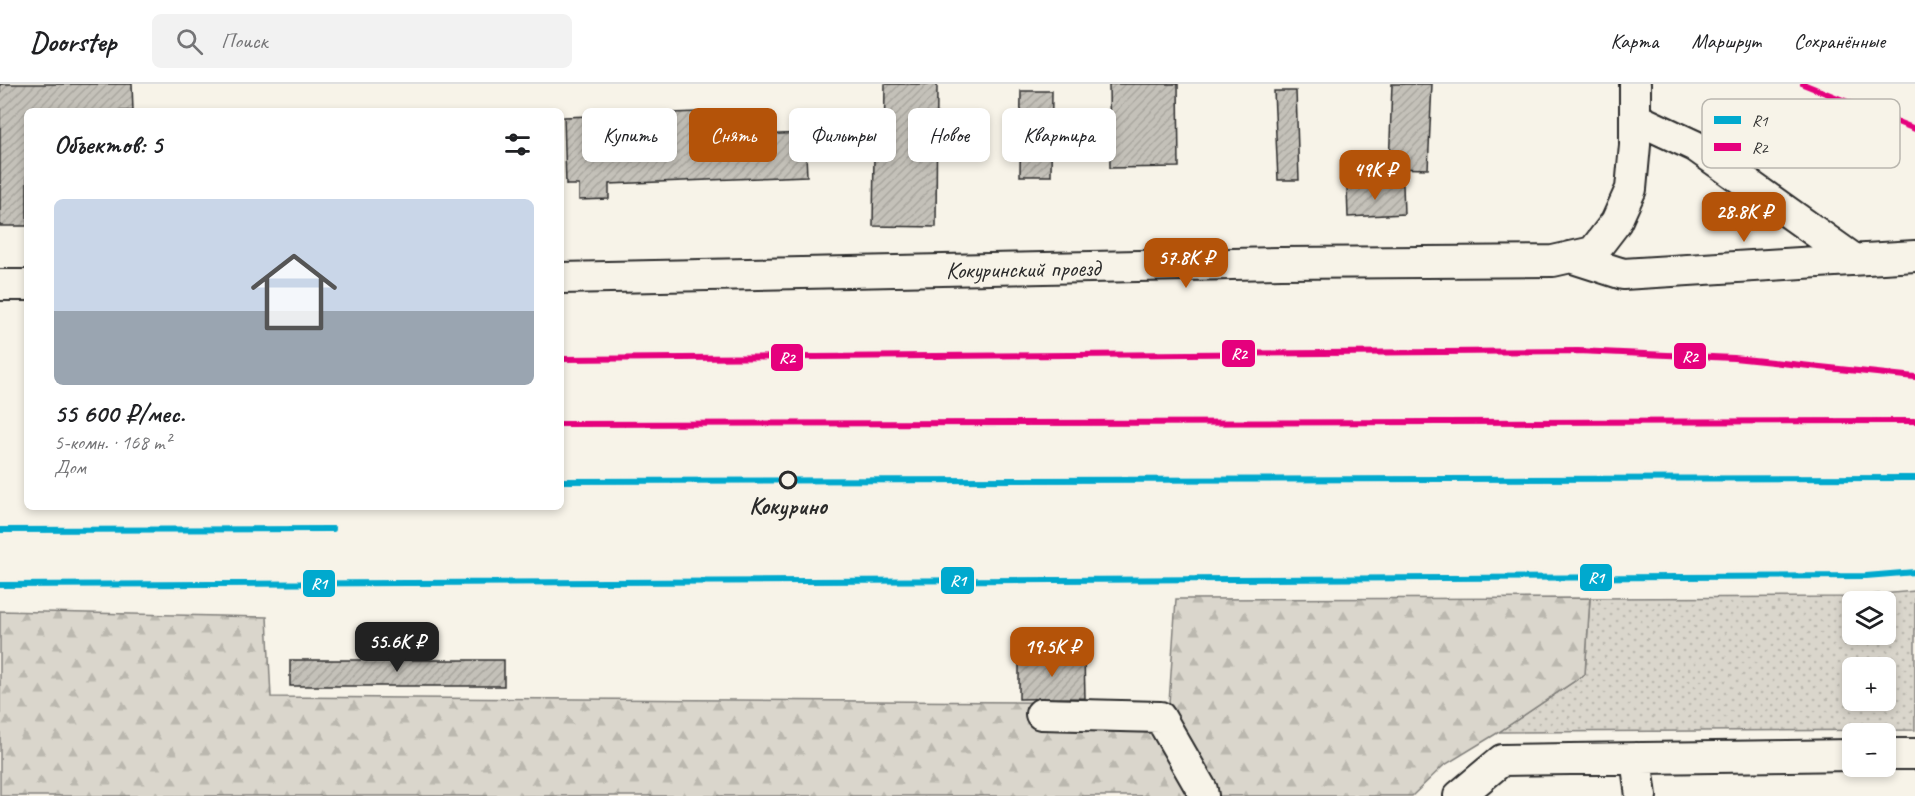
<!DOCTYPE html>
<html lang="ru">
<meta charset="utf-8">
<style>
:root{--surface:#fff;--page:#f2f2f2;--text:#202124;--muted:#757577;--line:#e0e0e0;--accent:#b45309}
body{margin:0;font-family:Caveat,sans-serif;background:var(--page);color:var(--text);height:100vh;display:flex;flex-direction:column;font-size:22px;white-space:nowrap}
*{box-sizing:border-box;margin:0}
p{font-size:20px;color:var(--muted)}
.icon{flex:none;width:33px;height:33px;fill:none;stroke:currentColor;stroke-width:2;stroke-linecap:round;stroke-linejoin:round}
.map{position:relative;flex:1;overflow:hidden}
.side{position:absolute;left:24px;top:24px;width:540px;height:402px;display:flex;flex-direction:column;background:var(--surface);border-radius:9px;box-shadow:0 3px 9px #0003}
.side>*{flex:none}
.top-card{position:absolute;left:582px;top:24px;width:570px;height:54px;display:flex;gap:12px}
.buttons{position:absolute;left:1842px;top:507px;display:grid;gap:12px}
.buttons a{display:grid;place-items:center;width:54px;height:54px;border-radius:9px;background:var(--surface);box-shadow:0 3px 9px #0003;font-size:30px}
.price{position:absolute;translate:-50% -51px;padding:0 14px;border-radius:12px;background:var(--accent);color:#fff;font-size:20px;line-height:39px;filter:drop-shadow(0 2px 3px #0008)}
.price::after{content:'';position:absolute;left:50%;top:36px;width:18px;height:14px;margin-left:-9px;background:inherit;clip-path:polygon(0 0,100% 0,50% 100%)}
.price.active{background:#222;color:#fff}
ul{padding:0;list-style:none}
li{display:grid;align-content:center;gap:12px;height:318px;padding:0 30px}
li span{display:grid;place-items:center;height:186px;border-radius:9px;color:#555}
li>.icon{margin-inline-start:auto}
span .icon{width:108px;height:108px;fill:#fffc;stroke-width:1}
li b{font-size:26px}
h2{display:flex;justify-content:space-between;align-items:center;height:72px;padding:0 30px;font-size:26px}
.tag{padding:0 21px;border-radius:9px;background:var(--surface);box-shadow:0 3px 9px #0003;font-size:21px;line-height:54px}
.tag.active{background:var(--accent);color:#fff}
header{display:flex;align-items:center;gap:36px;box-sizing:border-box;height:84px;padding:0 30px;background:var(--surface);border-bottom:2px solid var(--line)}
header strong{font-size:28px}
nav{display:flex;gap:33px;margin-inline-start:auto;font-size:21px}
.search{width:420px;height:54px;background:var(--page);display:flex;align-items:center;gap:15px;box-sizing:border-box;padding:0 21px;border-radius:9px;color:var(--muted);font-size:22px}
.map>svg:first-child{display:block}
</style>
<header>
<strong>Doorstep</strong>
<div class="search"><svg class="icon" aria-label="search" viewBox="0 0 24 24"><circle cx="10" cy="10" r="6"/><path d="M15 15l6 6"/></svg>Поиск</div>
<nav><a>Карта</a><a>Маршрут</a><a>Сохранённые</a></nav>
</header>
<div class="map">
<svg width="1915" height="712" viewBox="0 0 1915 712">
<defs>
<pattern id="grass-dots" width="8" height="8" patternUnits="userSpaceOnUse" patternTransform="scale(1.5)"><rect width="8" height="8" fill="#dad6cc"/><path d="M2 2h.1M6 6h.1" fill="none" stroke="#bbb8af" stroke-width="1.8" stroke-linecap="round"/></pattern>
<pattern id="forest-firs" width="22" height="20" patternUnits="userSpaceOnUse" patternTransform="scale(1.5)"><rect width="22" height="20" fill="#dad6cc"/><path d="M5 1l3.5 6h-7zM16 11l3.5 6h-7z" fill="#bbb8af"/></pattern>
<pattern id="building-hatch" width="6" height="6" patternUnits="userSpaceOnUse" patternTransform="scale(1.5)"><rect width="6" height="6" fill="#c4c1b9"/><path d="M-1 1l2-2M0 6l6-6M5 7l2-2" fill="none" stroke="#a9a69f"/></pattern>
</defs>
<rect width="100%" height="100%" fill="#f7f3e8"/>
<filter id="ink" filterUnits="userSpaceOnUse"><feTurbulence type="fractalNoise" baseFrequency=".0167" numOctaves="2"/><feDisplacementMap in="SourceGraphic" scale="12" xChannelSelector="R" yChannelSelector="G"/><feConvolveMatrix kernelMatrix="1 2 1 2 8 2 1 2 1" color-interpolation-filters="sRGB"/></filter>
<g filter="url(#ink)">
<path fill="url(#grass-dots)" stroke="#82807c" stroke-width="1.5" fill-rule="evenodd" d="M1915,507V646L1499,648L1585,590L1590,514L1846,513ZM1852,518H1886V550H1852ZM1852,584H1886V616H1852Z"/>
<path fill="url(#forest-firs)" stroke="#82807c" stroke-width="1.5" d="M1590,514L1585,590L1499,648L1443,682L1412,712H0V527L267,533L271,613L1169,619L1176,515Z"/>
<path fill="url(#building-hatch)" stroke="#2b2b2b" stroke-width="1.5" d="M0,0H132L133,27H27V142H0Z
M885,0H937L936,143L873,142L874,70H884Z
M1109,0H1178L1179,83L1110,84Z
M1392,0H1432L1428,85L1389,84Z
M1021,7H1052L1051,92H1020Z
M1274,7H1296L1299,96H1278Z
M698,28L699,53L805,49L807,92L609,100V115L579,116V101H566L564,33Z
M1403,101L1404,130L1348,133L1347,103Z
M1019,573H1084L1085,614L1019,615Z
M290,576H504V602H290Z"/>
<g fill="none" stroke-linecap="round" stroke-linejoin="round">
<g stroke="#2b2b2b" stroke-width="34">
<path id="minor" d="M1635,34L1695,62L1855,176
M1570,173L1623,190L1915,172
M561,194L1281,179L1553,177L1593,168L1616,138L1631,105L1635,61V0
M0,201H27
M1041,630L1160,633L1202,706L1203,712
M1886,670H1915
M1636,674L1641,712
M1459,712L1502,676L1852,671"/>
</g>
<use href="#minor" stroke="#f7f3e8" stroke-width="30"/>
<g stroke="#f7f3e8" stroke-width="10">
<path id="rail-1" d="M561,397L1915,394
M0,446L333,445
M0,501L1866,492L1915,488"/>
</g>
<g stroke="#f7f3e8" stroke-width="10">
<path id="rail-2" d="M1803,0L1915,45
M561,275L1578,267L1734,274L1915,293
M561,340L1915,337"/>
</g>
<use href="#rail-1" stroke="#00a9ce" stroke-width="6"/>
<use href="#rail-2" stroke="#e5007d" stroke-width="6"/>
</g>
</g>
<circle fill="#f7f3e8" stroke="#2b2b2b" stroke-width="3" cx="788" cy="396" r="8"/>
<g text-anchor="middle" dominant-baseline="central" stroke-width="4.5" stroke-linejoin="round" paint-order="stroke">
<g font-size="24" fill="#2b2b2b" stroke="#f7f3e8">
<text transform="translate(1023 185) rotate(-1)">Кокуринский проезд</text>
</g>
<g font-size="24" font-weight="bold" fill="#2b2b2b" stroke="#f7f3e8">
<text x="788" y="422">Кокурино</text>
</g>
</g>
<rect x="1702" y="15" width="198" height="69" rx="9" fill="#f7f3e8" stroke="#bab7af" stroke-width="1.5"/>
<rect x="1714" y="32" width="27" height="8" fill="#00a9ce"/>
<rect x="1714" y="59" width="27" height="8" fill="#e5007d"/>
<g font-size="16" fill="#2b2b2b">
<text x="1752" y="42">R1</text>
<text x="1752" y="69">R2</text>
</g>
<g stroke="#f7f3e8" stroke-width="2">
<rect x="1221" y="255" width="35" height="29" rx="6" fill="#e5007d"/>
<rect x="1673" y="258" width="34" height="28" rx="6" fill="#e5007d"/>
<rect x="770" y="259" width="34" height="29" rx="6" fill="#e5007d"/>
<rect x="1579" y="479" width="34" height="29" rx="6" fill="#00a9ce"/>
<rect x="940" y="482" width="35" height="29" rx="6" fill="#00a9ce"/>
<rect x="302" y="485" width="34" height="29" rx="6" fill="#00a9ce"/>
</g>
<g font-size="16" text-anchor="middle" font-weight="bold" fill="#fff">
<text x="1239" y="275">R2</text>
<text x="1690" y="278">R2</text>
<text x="787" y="279">R2</text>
<text x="1596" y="499">R1</text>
<text x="958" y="502">R1</text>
<text x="319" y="505">R1</text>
</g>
</svg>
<div class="buttons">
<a><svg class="icon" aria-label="layers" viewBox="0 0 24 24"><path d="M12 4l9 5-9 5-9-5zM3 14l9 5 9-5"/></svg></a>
<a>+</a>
<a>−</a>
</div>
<b class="price" style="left:1375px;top:117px">49K ₽</b>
<b class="price" style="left:1744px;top:159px">28.8K ₽</b>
<b class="price" style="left:1186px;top:205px">57.8K ₽</b>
<b class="price active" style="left:397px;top:589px">55.6K ₽</b>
<b class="price" style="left:1052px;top:594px">19.5K ₽</b>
<div class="top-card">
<a class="tag">Купить</a>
<a class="tag active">Снять</a>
<a class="tag">Фильтры</a>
<a class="tag">Новое</a>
<a class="tag">Квартира</a>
</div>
<section class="side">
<h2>Объектов: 5<svg class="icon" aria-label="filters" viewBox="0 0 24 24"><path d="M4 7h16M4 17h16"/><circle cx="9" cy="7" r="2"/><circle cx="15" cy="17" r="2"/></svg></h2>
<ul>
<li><span style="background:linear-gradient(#c9d6e8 60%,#9aa5b1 0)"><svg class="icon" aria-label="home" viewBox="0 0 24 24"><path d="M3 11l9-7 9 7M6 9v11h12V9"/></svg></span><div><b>55 600 ₽/мес.</b><p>5-комн. · 168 m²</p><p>Дом</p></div></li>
</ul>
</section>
</div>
